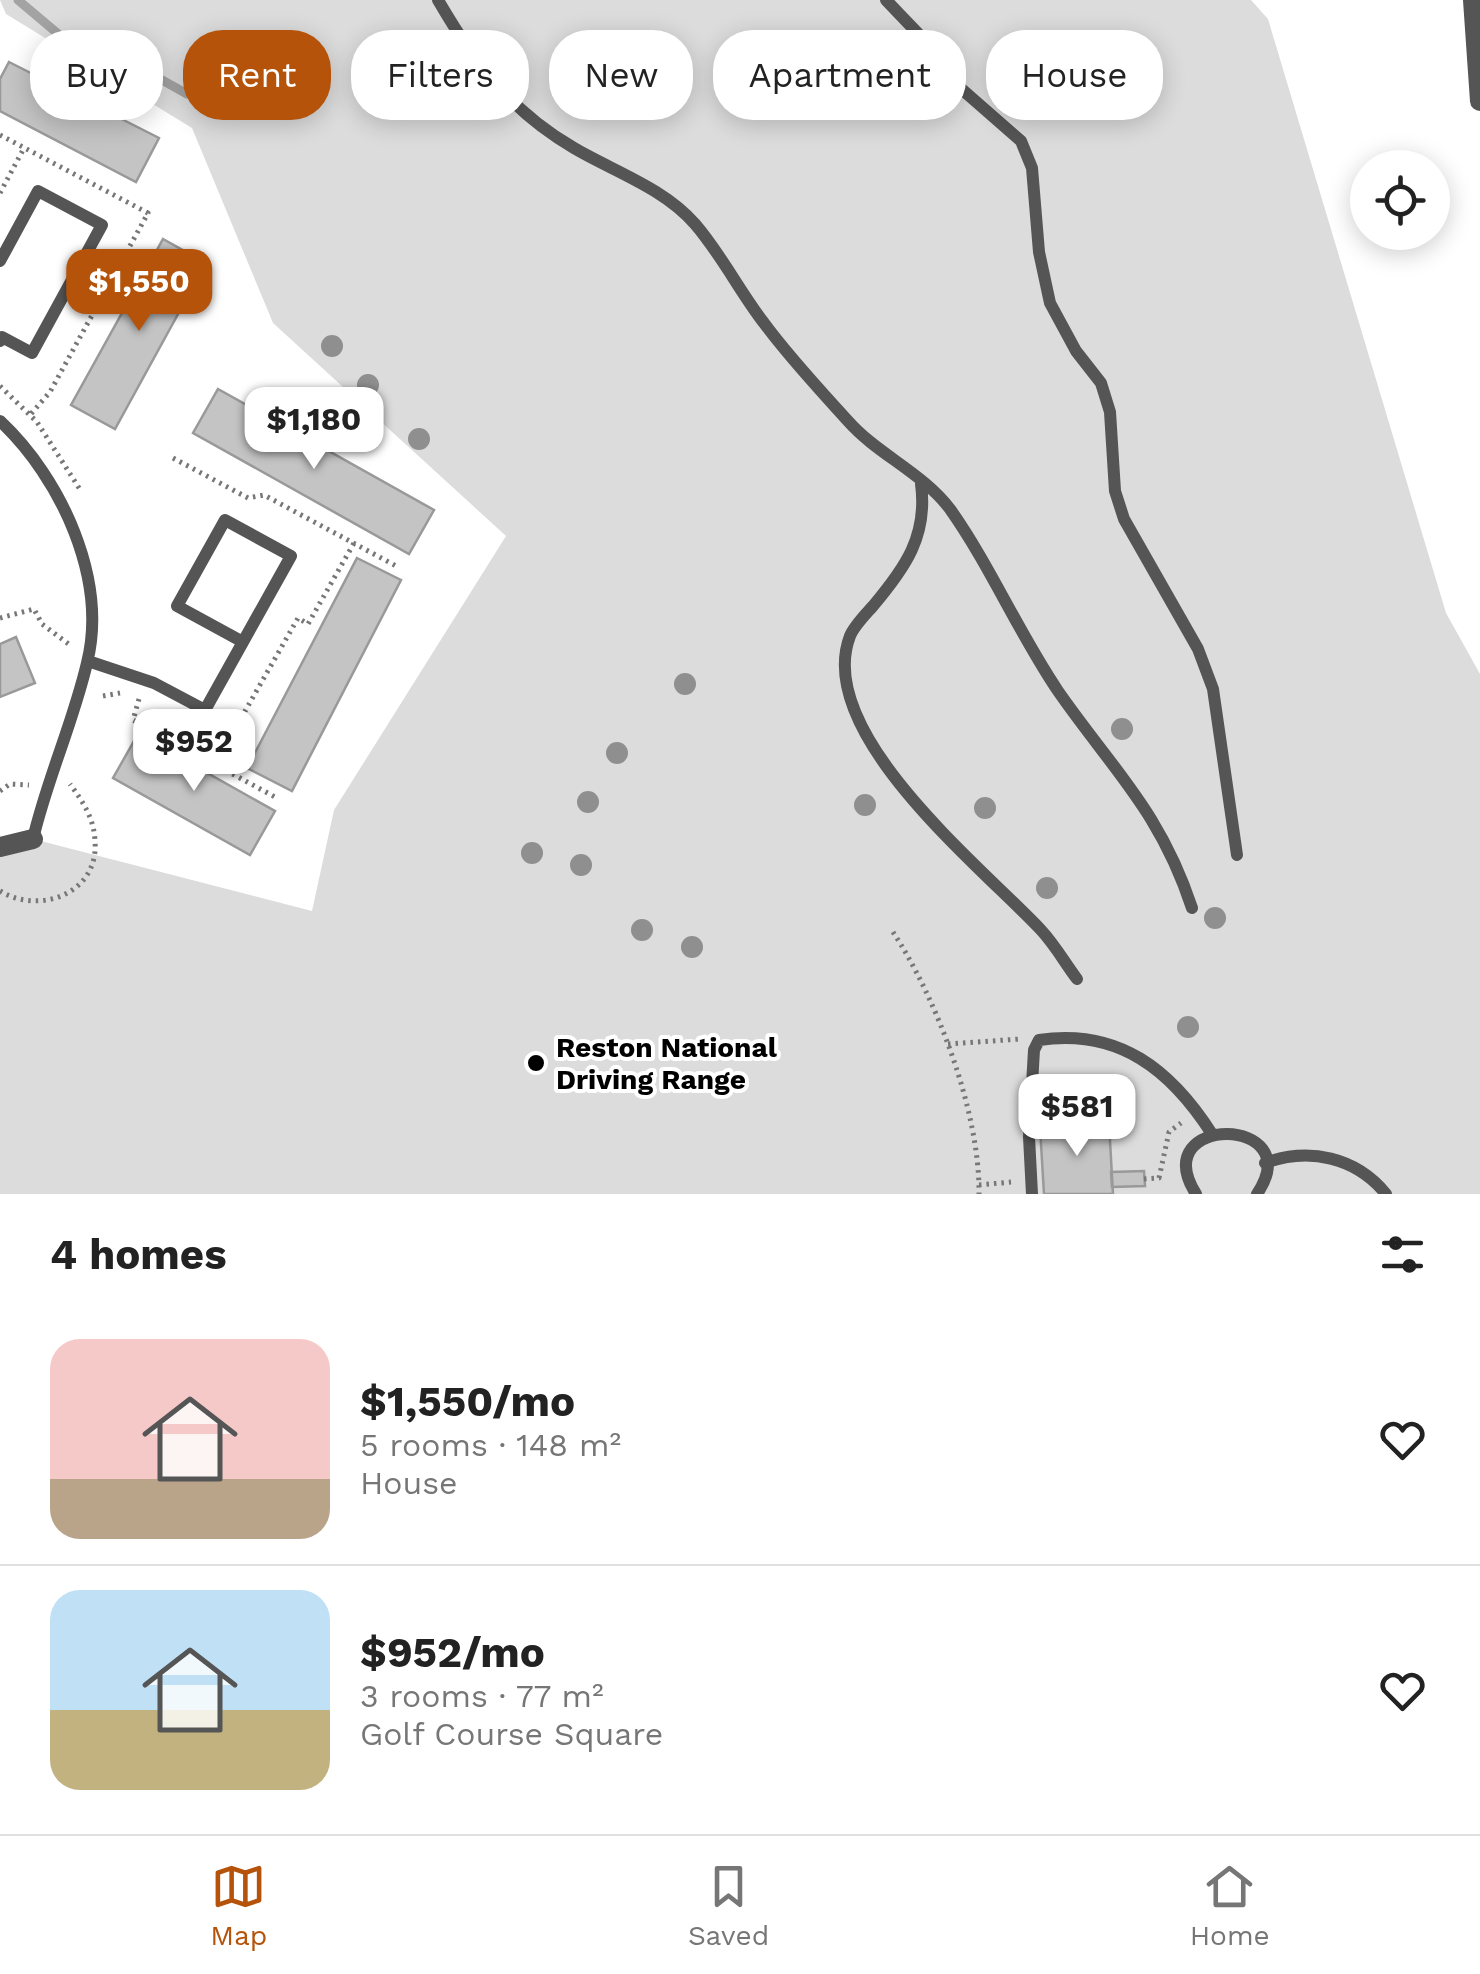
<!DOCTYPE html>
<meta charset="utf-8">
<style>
:root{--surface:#fff;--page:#f6f6f6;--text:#222;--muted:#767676;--line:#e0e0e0;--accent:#b45309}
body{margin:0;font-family:"Work Sans",sans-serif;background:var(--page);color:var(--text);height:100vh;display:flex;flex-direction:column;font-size:38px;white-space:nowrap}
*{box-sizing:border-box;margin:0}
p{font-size:32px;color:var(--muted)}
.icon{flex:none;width:55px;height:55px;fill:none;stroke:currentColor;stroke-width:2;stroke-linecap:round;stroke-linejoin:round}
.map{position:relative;height:1194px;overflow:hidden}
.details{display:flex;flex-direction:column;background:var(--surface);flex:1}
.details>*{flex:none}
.guide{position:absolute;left:30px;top:30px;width:1420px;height:90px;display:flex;gap:20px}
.controls{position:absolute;left:1350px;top:150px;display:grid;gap:20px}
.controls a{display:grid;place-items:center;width:100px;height:100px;border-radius:50%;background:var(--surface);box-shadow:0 5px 25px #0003;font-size:50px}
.price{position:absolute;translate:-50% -85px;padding:0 22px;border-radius:20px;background:#fff;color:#222;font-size:32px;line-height:65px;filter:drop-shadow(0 2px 5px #0008)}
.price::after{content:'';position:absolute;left:50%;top:60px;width:30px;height:22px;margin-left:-15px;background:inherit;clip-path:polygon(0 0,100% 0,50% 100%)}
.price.active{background:var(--accent);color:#fff}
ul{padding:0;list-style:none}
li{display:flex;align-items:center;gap:30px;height:250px;padding:0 50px}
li+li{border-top:2px solid var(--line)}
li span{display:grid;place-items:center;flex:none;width:280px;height:200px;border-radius:30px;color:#555}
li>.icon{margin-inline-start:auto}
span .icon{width:120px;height:120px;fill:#fffc;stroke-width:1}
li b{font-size:42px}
h2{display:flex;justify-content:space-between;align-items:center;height:120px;padding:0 50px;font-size:42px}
.tag{padding:0 35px;border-radius:40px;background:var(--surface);box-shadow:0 5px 25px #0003;font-size:35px;line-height:90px}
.tag.active{background:var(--accent);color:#fff}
.tabs{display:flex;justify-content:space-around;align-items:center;height:140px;border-top:2px solid var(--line);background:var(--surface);font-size:28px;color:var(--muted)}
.tabs a{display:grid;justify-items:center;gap:5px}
.tabs .active{color:var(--accent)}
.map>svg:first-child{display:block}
</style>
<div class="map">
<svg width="1480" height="1194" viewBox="0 0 1480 1194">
<rect width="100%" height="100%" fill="#fff"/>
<path fill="#dcdcdc" d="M0,0H1251L1268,19L1446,613L1480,674V1194H0V847L33,839L312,911L334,810L506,536L273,323L192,128L6,14Z"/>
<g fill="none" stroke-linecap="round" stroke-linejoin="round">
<path stroke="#a3a3a3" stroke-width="9" d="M18,0L82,54L162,80L187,94"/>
</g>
<path fill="#c4c4c4" stroke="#999" stroke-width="2.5" d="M9,62L159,138L136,182L0,111V79Z
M163,239L206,263L115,429L71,405Z
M218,389L434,510L409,554L193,433Z
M357,558L401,580L292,791L247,768Z
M16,637L35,683L0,697V644Z
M138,734L275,811L250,855L113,778Z
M1109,1123L1113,1194H1044L1040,1127Z
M1144,1171L1145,1186L1112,1187L1111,1172Z"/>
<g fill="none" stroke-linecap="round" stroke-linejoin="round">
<path stroke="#777" stroke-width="5" stroke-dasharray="2.5 5" stroke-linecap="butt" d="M0,135L148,213L50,392L30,415
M0,193L24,148
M0,386L37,422L81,491
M173,458L248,498L264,495L398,567
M0,618L34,609L42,624L70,645
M103,696L120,693
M139,699L133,720L275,797
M215,764L298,618L308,624L354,543
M0,791L10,784L29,785
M0,891C39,915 99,894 95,841C94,818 83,802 70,784
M893,932C937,999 980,1113 979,1194
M948,1044L1020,1039
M1144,1179L1159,1178L1169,1132L1181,1123
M979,1185L1011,1182"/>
<path stroke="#555" stroke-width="12" d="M438,0C474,62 510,111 574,148C613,171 664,188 695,224C721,254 740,292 764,323C789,357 819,389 848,421C877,454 923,473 950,509C991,567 1018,632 1058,691C1113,770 1160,811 1192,908
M886,0L929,45L957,85L1021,141L1032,168L1039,252L1050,303L1076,351L1101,383L1110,412L1115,491L1124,519L1198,649L1213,689L1237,855
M0,261L38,191L102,225L32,353L2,337L0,341
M0,421C61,478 108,579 87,663C73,723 47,779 33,839
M921,484C928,536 905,568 873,606C865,615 854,626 850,636C813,733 982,867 1041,930C1055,945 1065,963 1077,979
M88,661L154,683L205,710L291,556L225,520L177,606L243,642
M1265,1163C1309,1147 1356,1157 1386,1194
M1032,1194L1029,1137L1034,1050L1039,1040C1119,1028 1171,1070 1212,1134
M1196,1194C1145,1113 1310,1115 1257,1194"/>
<path stroke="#555" stroke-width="20" d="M0,847L33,839"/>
<path stroke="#555" stroke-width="20" d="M1473,0L1480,101"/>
</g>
<g fill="#8f8f8f">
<circle cx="332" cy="346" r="11"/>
<circle cx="368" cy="385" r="11"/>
<circle cx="419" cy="439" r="11"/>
<circle cx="685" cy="684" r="11"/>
<circle cx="1122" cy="729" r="11"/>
<circle cx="617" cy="753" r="11"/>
<circle cx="588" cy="802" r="11"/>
<circle cx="865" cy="805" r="11"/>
<circle cx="985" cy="808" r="11"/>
<circle cx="532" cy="853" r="11"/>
<circle cx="581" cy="865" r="11"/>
<circle cx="1047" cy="888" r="11"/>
<circle cx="1215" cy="918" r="11"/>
<circle cx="642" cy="930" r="11"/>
<circle cx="692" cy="947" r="11"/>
<circle cx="1188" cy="1027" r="11"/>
</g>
<circle fill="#000" stroke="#fff" stroke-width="4" cx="536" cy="1063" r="10"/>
<g text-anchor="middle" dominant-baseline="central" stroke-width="8" stroke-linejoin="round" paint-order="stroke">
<g font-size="28" font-weight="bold" fill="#000" stroke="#fff" text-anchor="start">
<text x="556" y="1047">Reston National<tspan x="556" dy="32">Driving Range</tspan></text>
</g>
</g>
</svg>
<div class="controls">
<a><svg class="icon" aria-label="locate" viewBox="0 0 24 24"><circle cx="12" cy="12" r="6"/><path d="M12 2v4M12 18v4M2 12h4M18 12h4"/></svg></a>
</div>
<b class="price active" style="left:139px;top:334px">$1,550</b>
<b class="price" style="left:314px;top:472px">$1,180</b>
<b class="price" style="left:194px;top:794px">$952</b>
<b class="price" style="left:1077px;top:1159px">$581</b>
<div class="guide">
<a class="tag">Buy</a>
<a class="tag active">Rent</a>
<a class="tag">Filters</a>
<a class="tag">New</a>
<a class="tag">Apartment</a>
<a class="tag">House</a>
</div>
</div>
<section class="details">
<h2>4 homes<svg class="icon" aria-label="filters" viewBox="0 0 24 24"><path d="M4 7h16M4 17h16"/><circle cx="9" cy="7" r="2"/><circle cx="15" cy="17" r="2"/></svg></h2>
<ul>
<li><span style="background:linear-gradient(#f6c9c9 70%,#b9a48a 0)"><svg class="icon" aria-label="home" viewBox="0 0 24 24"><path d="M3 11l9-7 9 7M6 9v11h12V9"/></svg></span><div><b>$1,550/mo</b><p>5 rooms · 148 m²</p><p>House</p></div><svg class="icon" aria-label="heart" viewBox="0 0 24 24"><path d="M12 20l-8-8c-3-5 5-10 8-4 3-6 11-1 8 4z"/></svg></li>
<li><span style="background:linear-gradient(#bfe0f5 60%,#c2b280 0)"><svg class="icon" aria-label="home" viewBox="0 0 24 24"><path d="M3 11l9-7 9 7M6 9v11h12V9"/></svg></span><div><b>$952/mo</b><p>3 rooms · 77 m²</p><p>Golf Course Square</p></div><svg class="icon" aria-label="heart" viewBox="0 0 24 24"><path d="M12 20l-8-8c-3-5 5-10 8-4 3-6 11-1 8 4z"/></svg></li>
</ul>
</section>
<nav class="tabs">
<a class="active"><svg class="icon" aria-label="map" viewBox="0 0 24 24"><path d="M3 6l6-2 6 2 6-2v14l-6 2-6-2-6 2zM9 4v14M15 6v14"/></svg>Map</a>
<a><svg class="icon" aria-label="saved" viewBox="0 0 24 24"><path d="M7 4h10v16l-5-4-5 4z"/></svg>Saved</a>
<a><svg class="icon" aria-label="home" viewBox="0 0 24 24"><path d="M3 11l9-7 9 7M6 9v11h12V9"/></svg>Home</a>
</nav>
